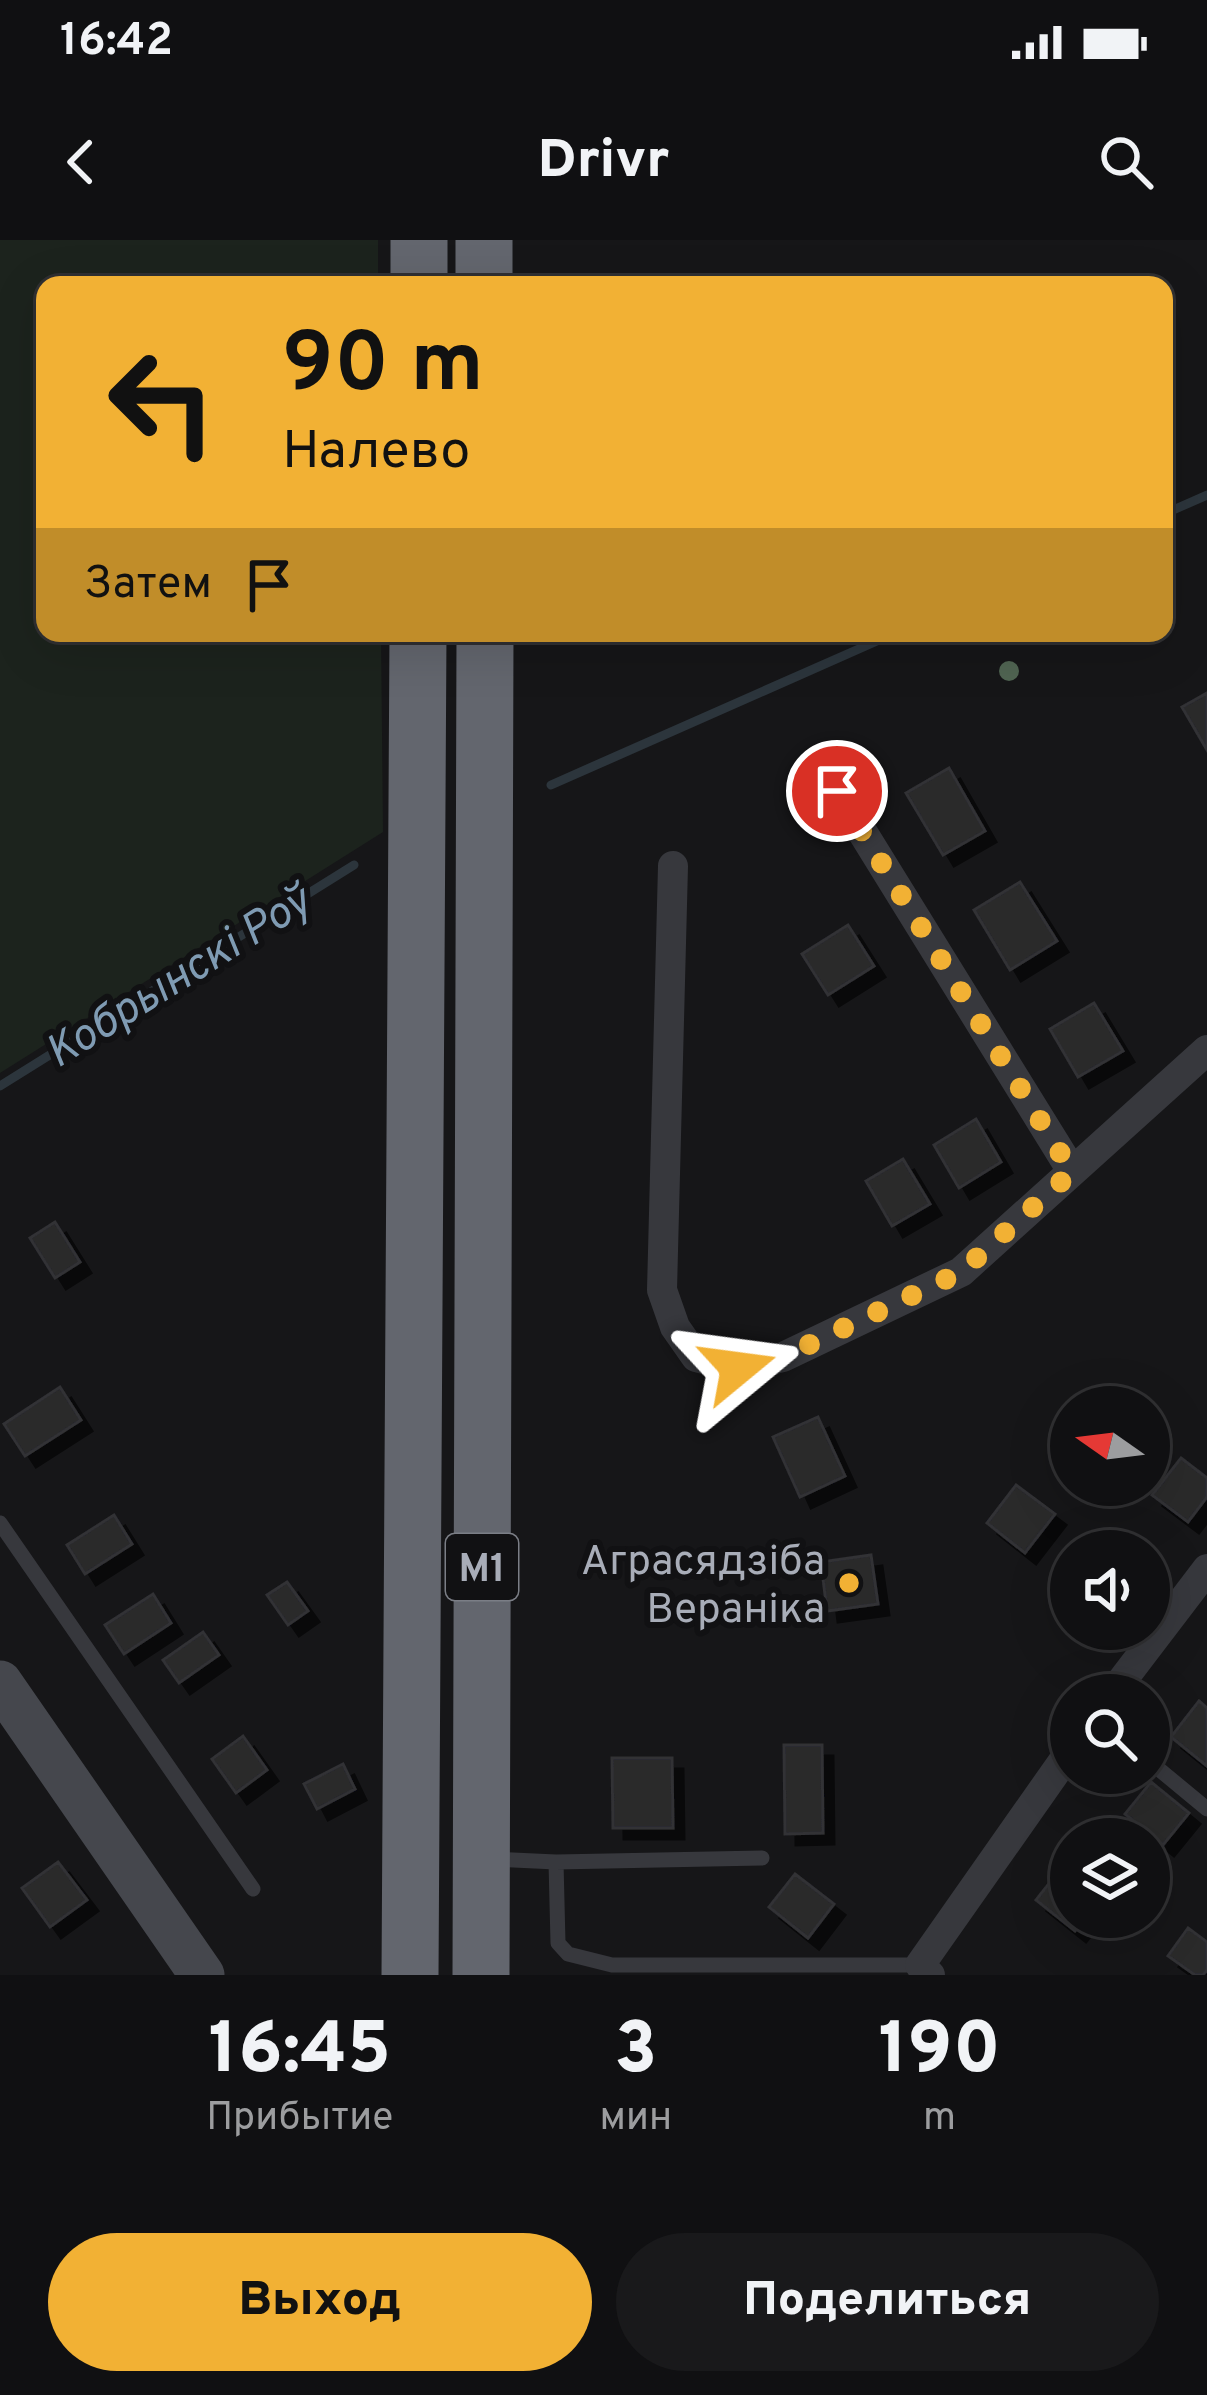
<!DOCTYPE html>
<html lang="ru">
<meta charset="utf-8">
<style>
body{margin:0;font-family:Overpass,sans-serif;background:#19191b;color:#f1f3f6;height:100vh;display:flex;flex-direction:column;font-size:45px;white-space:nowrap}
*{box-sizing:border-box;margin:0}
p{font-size:39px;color:#9c9d9f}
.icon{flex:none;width:66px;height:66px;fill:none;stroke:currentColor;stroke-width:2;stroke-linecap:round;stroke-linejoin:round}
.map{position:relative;height:1735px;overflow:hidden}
.drawer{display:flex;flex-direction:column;background:#101012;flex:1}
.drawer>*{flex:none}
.top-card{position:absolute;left:36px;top:36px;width:1137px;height:366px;border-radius:24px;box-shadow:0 12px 48px #0002,0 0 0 3px #303032;background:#f2b134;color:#111;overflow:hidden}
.needle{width:78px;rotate:284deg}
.buttons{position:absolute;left:1050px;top:1146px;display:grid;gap:24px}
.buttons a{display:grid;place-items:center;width:120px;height:120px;border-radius:50%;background:#101012;box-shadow:0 12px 48px #0002,0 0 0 3px #303032;font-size:60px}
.pin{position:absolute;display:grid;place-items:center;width:102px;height:102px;color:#fff;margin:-51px;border:6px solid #fff;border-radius:50%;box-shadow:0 3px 12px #0007}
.me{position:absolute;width:132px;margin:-66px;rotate:74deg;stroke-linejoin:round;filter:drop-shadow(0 0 9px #0008)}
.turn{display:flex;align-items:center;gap:42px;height:252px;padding:0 48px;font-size:54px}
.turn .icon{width:156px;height:156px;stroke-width:2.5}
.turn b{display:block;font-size:84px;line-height:102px}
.then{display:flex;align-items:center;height:114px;padding:0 48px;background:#0003;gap:24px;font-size:45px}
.eta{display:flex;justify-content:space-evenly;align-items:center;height:204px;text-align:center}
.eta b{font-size:72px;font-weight:800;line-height:84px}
.primary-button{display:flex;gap:24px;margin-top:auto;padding:24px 48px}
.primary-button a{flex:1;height:138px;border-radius:72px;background:#f2b134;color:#111;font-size:48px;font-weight:800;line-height:138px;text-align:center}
.primary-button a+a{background:#19191b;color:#f1f3f6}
.status{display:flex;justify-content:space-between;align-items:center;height:84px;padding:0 60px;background:#101012;direction:ltr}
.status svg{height:33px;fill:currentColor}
header{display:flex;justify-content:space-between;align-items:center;height:156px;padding:0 48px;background:#101012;font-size:54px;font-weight:800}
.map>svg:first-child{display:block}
.green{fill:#1c231d}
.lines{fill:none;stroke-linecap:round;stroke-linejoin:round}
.stream{stroke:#2c353c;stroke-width:9}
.building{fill:#29292c;stroke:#303034;stroke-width:3;filter:url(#shadow)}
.lane{stroke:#37383d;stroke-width:15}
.street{stroke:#37383d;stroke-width:30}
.secondary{stroke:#45474d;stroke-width:45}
.highway{stroke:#63666e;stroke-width:57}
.tree{fill:#506452}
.route{stroke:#f2b134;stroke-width:21;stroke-dasharray:0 37.8}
.poi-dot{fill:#f2b134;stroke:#111113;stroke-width:4.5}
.labels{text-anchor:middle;stroke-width:12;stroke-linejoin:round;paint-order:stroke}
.shield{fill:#111113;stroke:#7b7e86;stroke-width:3}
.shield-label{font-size:39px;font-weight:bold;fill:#a8adb8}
.poi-label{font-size:42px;fill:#a8adb8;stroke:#111113;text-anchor:end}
.water-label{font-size:45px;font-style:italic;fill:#7f9bb3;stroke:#111113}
</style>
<div class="status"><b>16:42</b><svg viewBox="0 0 49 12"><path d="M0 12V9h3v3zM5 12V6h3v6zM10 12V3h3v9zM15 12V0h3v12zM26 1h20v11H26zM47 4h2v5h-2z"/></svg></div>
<header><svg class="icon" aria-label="back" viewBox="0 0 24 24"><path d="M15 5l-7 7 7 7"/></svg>Drivr<svg class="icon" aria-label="search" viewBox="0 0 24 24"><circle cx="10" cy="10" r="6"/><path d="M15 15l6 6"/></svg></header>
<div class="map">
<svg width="1207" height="1735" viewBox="0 0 1207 1735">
<defs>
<filter id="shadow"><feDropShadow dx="11" dy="11" stdDeviation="0" flood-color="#0009"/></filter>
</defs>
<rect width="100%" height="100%" fill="#161618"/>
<path class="green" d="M0 0H378V45H45V393H381L383 592 0 833Z"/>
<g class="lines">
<path class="stream" d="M1164 274 1207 255
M551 545 895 393
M0 846 354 625"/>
</g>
<path class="building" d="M1207 453V510L1182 467Z
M949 528 985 591 943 615 906 553Z
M1020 642 1057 701 1010 730 974 670Z
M848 685 874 726 828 755 802 714Z
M1094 763 1123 811 1078 837 1050 789Z
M976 879 1001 922 959 948 934 905Z
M903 919 930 964 892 986 866 941Z
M55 982 80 1022 55 1038 30 998Z
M60 1147 81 1180 25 1216 4 1184Z
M818 1177 845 1236 800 1257 773 1197Z
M1181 1218 1207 1238V1257L1188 1282 1152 1255Z
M1016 1245 1055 1274 1025 1313 987 1283Z
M114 1275 132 1304 85 1334 67 1305Z
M871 1315 878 1364 827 1371 821 1322Z
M287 1342 308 1371 288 1385 267 1355Z
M153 1354 171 1383 124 1414 105 1385Z
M203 1392 219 1415 179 1443 163 1420Z
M1199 1461 1207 1468V1526L1171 1497Z
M243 1496 267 1530 236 1553 212 1519Z
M784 1505H822L823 1593 785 1594Z
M612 1518H672L673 1588H613Z
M343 1524 355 1549 317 1569 304 1544Z
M1151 1542 1189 1573 1163 1605 1125 1574Z
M58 1622 87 1660 50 1687 22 1648Z
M1062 1627 1071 1634V1677H1086L1075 1691 1036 1660Z
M795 1634 834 1664 808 1698 769 1667Z
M1188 1688 1207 1702V1730L1203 1735H1195L1168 1716Z"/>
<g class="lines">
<path class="lane" d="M0 1283 253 1649
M1149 1521 1207 1569
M762 1618 556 1622 558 1703 568 1714 612 1725H920
M493 1619 556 1622"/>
<path class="street" d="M837 551 1072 931
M673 626 662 1050 675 1087 696 1117 738 1128 783 1117 961 1032 1207 810
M1111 1455 1207 1329
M930 1735 920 1725 1071 1510"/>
<path class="secondary" d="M0 1443 202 1735"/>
<path class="highway" d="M484 0V45
M419 45V0
M410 1735 418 393
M481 1735 485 393"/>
</g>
<circle class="tree" cx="1009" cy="431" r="10"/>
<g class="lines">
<path class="route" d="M738 1128 783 1117 961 1032 1072 932 837 551"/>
</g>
<circle class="poi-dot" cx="849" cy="1343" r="12"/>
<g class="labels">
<rect class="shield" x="446" y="1294" width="72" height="66" rx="9"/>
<g class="shield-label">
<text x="482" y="1341">М1</text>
</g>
<g class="poi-label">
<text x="825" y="1334">Аграсядзіба<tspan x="825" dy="48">Вераніка</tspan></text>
</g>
<g class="water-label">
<text transform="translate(177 735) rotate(-32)" y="16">Кобрынскі Роў</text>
</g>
</g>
</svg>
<div class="buttons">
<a><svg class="needle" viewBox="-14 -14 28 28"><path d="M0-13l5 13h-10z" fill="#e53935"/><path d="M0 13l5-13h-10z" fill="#9c9d9f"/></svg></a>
<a><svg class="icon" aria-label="sound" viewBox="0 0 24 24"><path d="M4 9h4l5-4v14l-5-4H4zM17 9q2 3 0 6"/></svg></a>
<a><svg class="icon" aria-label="search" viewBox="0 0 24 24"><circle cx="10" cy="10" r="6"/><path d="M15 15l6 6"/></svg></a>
<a><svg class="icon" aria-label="layers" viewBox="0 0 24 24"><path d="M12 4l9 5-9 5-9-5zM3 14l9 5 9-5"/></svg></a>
</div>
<div class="pin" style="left:837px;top:551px;background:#d93025"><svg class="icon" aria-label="arrive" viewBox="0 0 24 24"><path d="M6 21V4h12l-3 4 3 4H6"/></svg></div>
<svg class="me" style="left:738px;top:1128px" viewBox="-20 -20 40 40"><path d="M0-17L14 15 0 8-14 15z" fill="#f2b134" stroke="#fff" stroke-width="4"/></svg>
<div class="top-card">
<div class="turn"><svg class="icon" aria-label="left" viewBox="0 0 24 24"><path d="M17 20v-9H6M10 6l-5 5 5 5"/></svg><div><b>90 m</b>Налево</div></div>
<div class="then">Затем<svg class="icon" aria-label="arrive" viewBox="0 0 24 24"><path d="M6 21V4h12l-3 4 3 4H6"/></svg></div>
</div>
</div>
<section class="drawer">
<div class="eta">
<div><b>16:45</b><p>Прибытие</p></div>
<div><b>3</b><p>мин</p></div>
<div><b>190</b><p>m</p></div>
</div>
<div class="primary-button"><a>Выход</a><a>Поделиться</a></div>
</section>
